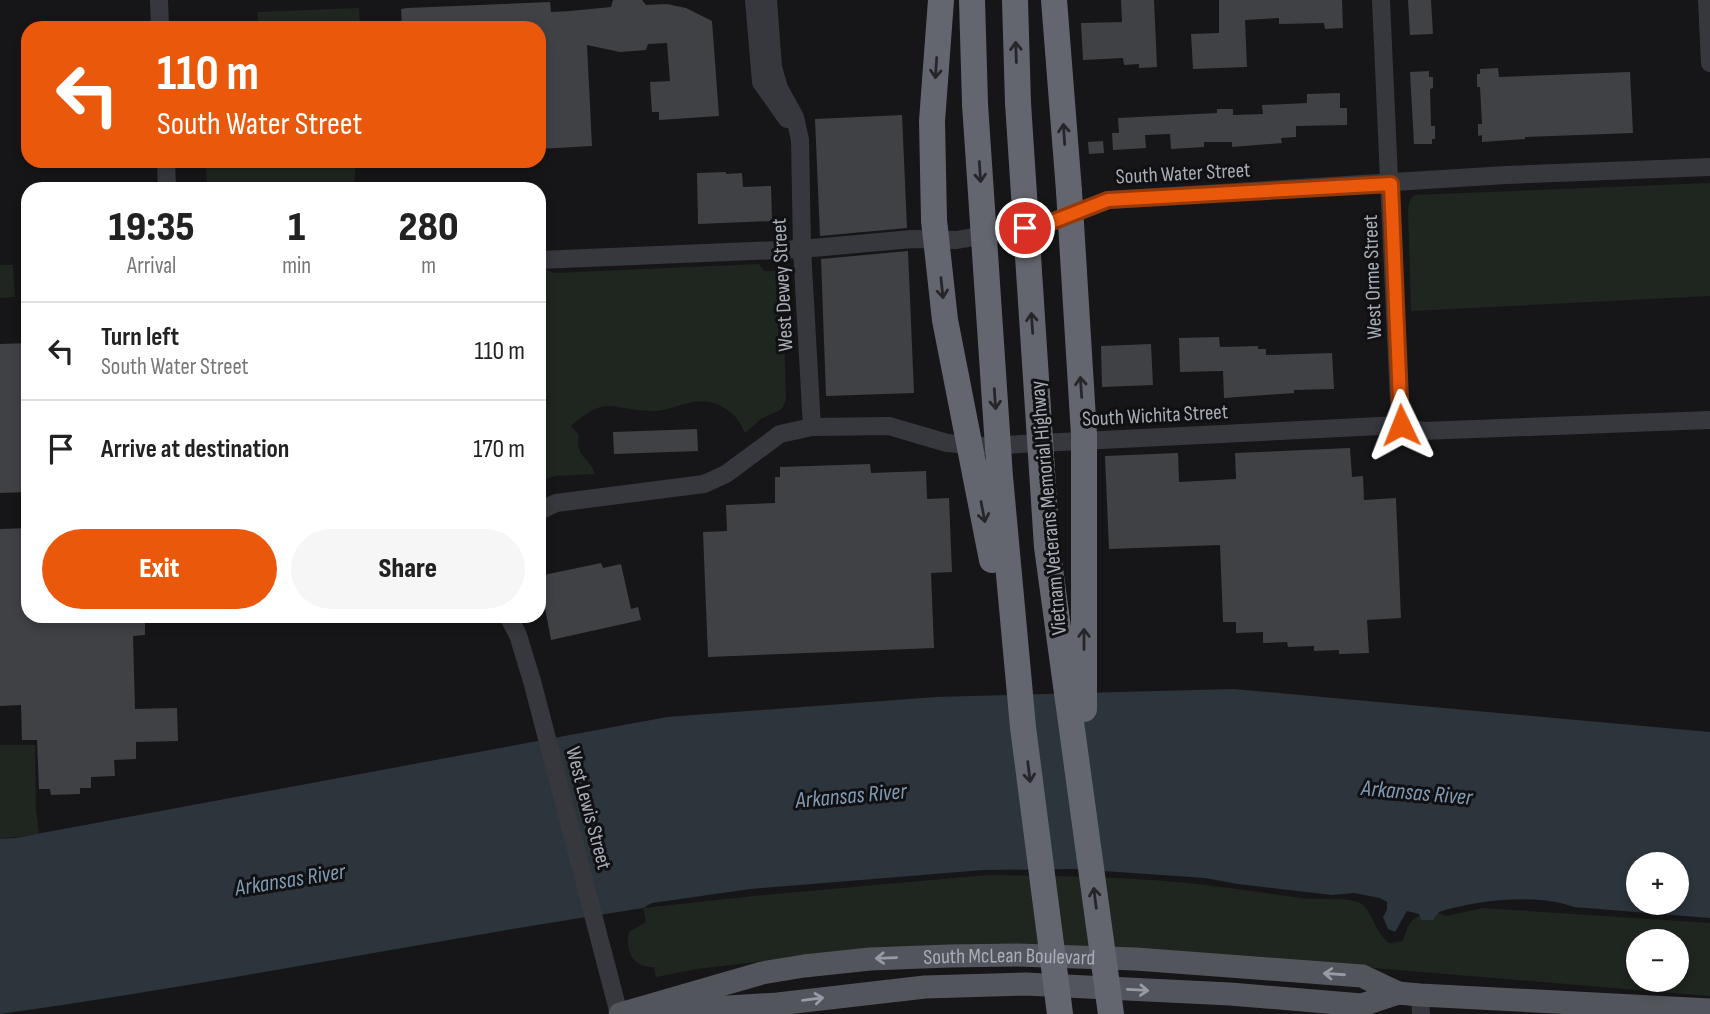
<!DOCTYPE html>
<meta charset="utf-8">
<style>
body{margin:0;font-family:"Sofia Sans Condensed",sans-serif;background:#f6f6f6;color:#222;height:100vh;display:flex;flex-direction:column;font-size:26px;white-space:nowrap}
*{box-sizing:border-box;margin:0}
p{font-size:23px;color:#767676}
.icon{flex:none;width:38px;height:38px;fill:none;stroke:currentColor;stroke-width:2;stroke-linecap:round;stroke-linejoin:round}
.map{position:relative;flex:1;overflow:hidden}
.side{position:absolute;left:21px;top:182px;width:525px;height:441px;display:flex;flex-direction:column;background:#fff;border-radius:21px;box-shadow:0 4px 10px #0003}
.side>*{flex:none}
.guide{position:absolute;left:21px;top:21px;width:525px;height:147px;border-radius:21px;box-shadow:0 4px 10px #0003;background:#ea580c;color:#fff;overflow:hidden}
.controls{position:absolute;left:1626px;top:852px;display:grid;gap:14px}
.controls a{display:grid;place-items:center;width:63px;height:63px;border-radius:50%;background:#fff;box-shadow:0 4px 10px #0003;font-size:35px}
.pin{position:absolute;display:grid;place-items:center;width:60px;height:60px;color:#fff;margin:-30px;border:4px solid #fff;border-radius:50%;box-shadow:0 2px 7px #0007}
.me{position:absolute;width:77px;margin:-38px;rotate:358deg;stroke-linejoin:round;filter:drop-shadow(0 0 5px #0008)}
.turn{display:flex;align-items:center;gap:24px;height:147px;padding:0 21px;font-size:32px}
.turn .icon{width:91px;height:91px;stroke-width:2.5}
.turn b{display:block;font-size:49px;line-height:60px}
.eta{display:flex;justify-content:space-evenly;align-items:center;height:119px;text-align:center}
.eta b{font-size:42px;font-weight:800;line-height:49px}
.primary-button{display:flex;gap:14px;margin-top:auto;padding:14px 21px}
.primary-button a{flex:1;height:80px;border-radius:42px;background:#ea580c;color:#fff;font-size:28px;font-weight:800;line-height:80px;text-align:center}
.primary-button a+a{background:#f6f6f6;color:#222}
ul{padding:0;list-style:none}
li{display:flex;align-items:center;gap:21px;height:98px;padding:0 21px;border-top:2px solid #e0e0e0}
li div{flex:1}
li b{display:block;font-size:26px}
li em{font-style:normal}
.map>svg:first-child{display:block}
.green{fill:#1e261f;fill-rule:evenodd}
.water{fill:#2c353c;fill-rule:evenodd}
.building{fill:#404145}
.lines{fill:none;stroke-linecap:round;stroke-linejoin:round}
.minor{stroke:#37383d;stroke-width:18}
.major{stroke:#53555c;stroke-width:23}
.highway{stroke:#63666e;stroke-width:26}
.highway-bridge{stroke:#63666e;stroke-width:26}
.oneway{stroke:#26262a}
.oneway2{stroke:#979ba6}
.route-casing{stroke:#983908;stroke-width:18}
.route{stroke:#ea580c;stroke-width:12}
.labels{text-anchor:middle;stroke-width:6;stroke-linejoin:round;paint-order:stroke}
.street-label{font-size:21px;fill:#a8adb8;stroke:#111113}
.water-label{font-size:23px;font-style:italic;fill:#7f9bb3;stroke:#111113}
</style>
<div class="map">
<svg width="1710" height="1014" viewBox="0 0 1710 1014">
<rect width="100%" height="100%" fill="#161618"/>
<path class="green" d="M359 8 360 28H258V12Z
M206 161H356L354 184 369 188 370 185 379 186 385 182 388 184C400 183 408 186 420 183V187L438 189H207Z
M1710 183V296L1411 311 1408 208 1410 200 1414 195Z
M759 264 764 271H782L786 400 782 409 761 419 745 433C737 412 716 398 694 402 679 404 666 412 651 411 609 410 608 394 571 426L579 435C575 459 590 457 595 474L556 476 539 481V268L555 273Z
M0 265H13L15 297 0 298Z
M0 745H35L36 809 39 834 0 839Z
M987 875C1036 876 1086 876 1136 879 1191 882 1246 890 1300 898 1317 900 1344 897 1358 902 1372 907 1374 932 1389 943L1403 941C1408 925 1410 916 1429 913 1437 912 1439 912 1446 916L1483 908 1710 923V996L1291 961 797 957 697 969 656 977 654 967C632 967 625 951 629 932L646 922 643 908 765 895ZM1638 942H1676V980H1638Z"/>
<path class="water" d="M1233 689 1710 732V918L1574 907C1537 893 1476 900 1439 912L1433 920H1421L1419 914 1407 911 1395 932 1388 929 1383 917 1387 910V902L1380 898 1354 893 1332 895 1238 884 1205 878 1074 869 983 870 910 876 750 889 652 903 643 908C428 941 215 984 0 1014V839L15 838 667 717 936 697ZM1638 864H1676V903H1638Z"/>
<path class="building" d="M613 0H642L646 5 667 4 686 8 712 21 719 116 659 120V112H652L650 82 670 81 667 43 648 44 646 50 620 52 587 45 592 146 539 149V28H402L401 9 407 8 550 2 551 12 570 11 611 7Z
M1121 0H1154L1157 67 1139 68V64L1124 65 1123 58 1083 60 1081 23 1122 22Z
M1219 0H1342L1343 28 1325 29 1324 23 1279 24V18L1245 20 1247 67 1193 69 1191 34 1219 33Z
M1408 0H1431L1433 34 1410 35Z
M1498 68 1499 77 1630 72 1633 133 1525 137V139L1482 142V135L1478 136V124H1482L1480 87H1477V74H1480V69Z
M1429 71V77H1433V88L1430 89 1431 126H1435V139H1432V144H1414L1410 72Z
M1340 93V108H1347V125L1296 126V137L1281 138 1282 143 1232 147V142H1204V147L1171 149 1170 134 1145 135 1146 148 1113 150 1112 133H1119L1118 118 1217 113V109H1233V115L1263 114 1262 105 1307 103V94Z
M902 115 907 228 820 236 815 119Z
M1103 141 1104 153 1089 154 1088 142Z
M726 172V174L742 173 743 187 771 186 772 221 698 224 697 173Z
M908 251 914 393 826 396 821 259Z
M1219 337 1220 347 1258 346V349H1266V355L1332 353 1334 389 1294 390V393L1224 398 1223 371 1180 372 1179 338Z
M28 343V492L0 493V344Z
M1151 344 1153 385 1102 387 1101 346Z
M697 429 698 451 614 454 613 432Z
M1350 448 1352 477 1363 476 1364 500 1396 498 1401 618 1367 620 1369 653 1339 654V650L1314 651V646L1288 647 1287 642 1263 643V632L1236 633V622H1223L1220 545 1109 549 1105 456 1178 453 1179 482 1236 479 1235 453Z
M870 464 871 473 926 471 927 499 949 498 952 572 931 573 934 648 708 657 703 532 727 531 726 505 775 503V477H780V467Z
M28 528V616H145V635L133 636 135 709 177 708 178 741 136 742V759L114 760 115 776 91 777V788H80V794L51 795 50 789H39L37 740H22L21 705 0 706V529Z
M601 563 603 568 621 564 631 609 638 607 641 620 551 640 539 576Z"/>
<g class="lines">
<path class="minor" d="M159 0 160 28
M754 0 761 82 787 119
M768 0 773 67 779 88 795 117 800 140 802 249 812 427
M1381 0 1400 425
M1707 0 1710 63
M166 161 167 189
M539 260 802 249 912 239 957 240 1049 223 1108 200 1506 175 1710 167
M539 511 556 503 704 484 726 474 780 434 812 427 889 426 947 443 983 446 1400 425 1423 431 1710 420
M508 616 518 635 532 681 619 1014
M1420 995 1421 1014"/>
<g class="major">
<path d="M663 1011 778 1004 925 987 1025 984 1230 994 1362 1005 1398 993"/>
<path id="s1" d="M620 1014 762 973 804 966 870 959 949 956 1017 955 1136 959 1362 976 1398 993 1420 995 1710 1010"/>
</g>
<path class="highway" d="M972 0 975 104
M1015 0 1018 103
M1054 0 1069 191
M934 220 932 121 941 0"/>
<path class="highway-bridge" d="M1018 103 1047 547 1111 1014
M975 104 1000 477 1023 727 1060 1014
M1069 191 1084 435V709
M934 220 945 320 992 560"/>
</g>
<defs><path id="oneway-shaft" d="M-6 0H5M1.5-3L5.5 0L1.5 3" fill="none" stroke-width="1.6" stroke-linecap="round" stroke-linejoin="round" transform="scale(1.75)"/></defs>
<g class="oneway">
<use href="#oneway-shaft" transform="translate(1016 52) rotate(-92)"/>
<use href="#oneway-shaft" transform="translate(936 68) rotate(94)"/>
<use href="#oneway-shaft" transform="translate(1064 134) rotate(-94)"/>
<use href="#oneway-shaft" transform="translate(980 172) rotate(86)"/>
<use href="#oneway-shaft" transform="translate(942 288) rotate(84)"/>
<use href="#oneway-shaft" transform="translate(1032 323) rotate(-94)"/>
<use href="#oneway-shaft" transform="translate(1081 387) rotate(-94)"/>
<use href="#oneway-shaft" transform="translate(995 399) rotate(86)"/>
<use href="#oneway-shaft" transform="translate(983 512) rotate(79)"/>
<use href="#oneway-shaft" transform="translate(1084 639) rotate(-90)"/>
<use href="#oneway-shaft" transform="translate(1029 772) rotate(83)"/>
<use href="#oneway-shaft" transform="translate(1095 898) rotate(-97)"/>
</g>
<g class="oneway2">
<use href="#oneway-shaft" transform="translate(886 958) rotate(178)"/>
<use href="#oneway-shaft" transform="translate(1334 974) rotate(-176)"/>
<use href="#oneway-shaft" transform="translate(1138 990) rotate(3)"/>
<use href="#oneway-shaft" transform="translate(813 999) rotate(-7)"/>
</g>
<g class="lines">
<g class="route-casing">
<path id="route" d="M1025 228 1049 223 1108 200 1391 184 1401 425"/>
</g>
<use href="#route" class="route"/>
</g>
<g class="labels">
<g class="street-label">
<text transform="translate(1183 173) rotate(-3)" y="7">South Water Street</text>
<text transform="translate(1372 277) rotate(-92)" y="7">West Orme Street</text>
<text transform="translate(782 285) rotate(-93)" y="7">West Dewey Street</text>
<text transform="translate(1155 415) rotate(-3)" y="7">South Wichita Street</text>
<text transform="translate(1048 508) rotate(-95)" y="7">Vietnam Veterans Memorial Highway</text>
<text transform="translate(589 808) rotate(75)" y="7">West Lewis Street</text>
<text dy="7" stroke="none"><textPath href="#s1" startOffset="396">South McLean Boulevard</textPath></text>
</g>
<g class="water-label">
<text transform="translate(1417 792) rotate(5)" y="8">Arkansas River</text>
<text transform="translate(851 795) rotate(-5)" y="8">Arkansas River</text>
<text transform="translate(290 879) rotate(-9)" y="8">Arkansas River</text>
</g>
</g>
</svg>
<div class="controls">
<a>+</a>
<a>−</a>
</div>
<div class="pin" style="left:1025px;top:228px;background:#d93025"><svg class="icon" aria-label="arrive" viewBox="0 0 24 24"><path d="M6 21V4h12l-3 4 3 4H6"/></svg></div>
<svg class="me" style="left:1401px;top:425px" viewBox="-20 -20 40 40"><path d="M0-17L14 15 0 8-14 15z" fill="#ea580c" stroke="#fff" stroke-width="4"/></svg>
<div class="guide">
<div class="turn"><svg class="icon" aria-label="left" viewBox="0 0 24 24"><path d="M17 20v-9H6M10 6l-5 5 5 5"/></svg><div><b>110 m</b>South Water Street</div></div>
</div>
<section class="side">
<div class="eta">
<div><b>19:35</b><p>Arrival</p></div>
<div><b>1</b><p>min</p></div>
<div><b>280</b><p>m</p></div>
</div>
<ul>
<li><svg class="icon" aria-label="left" viewBox="0 0 24 24"><path d="M17 20v-9H6M10 6l-5 5 5 5"/></svg><div><b>Turn left</b><p>South Water Street</p></div><em>110 m</em></li>
<li><svg class="icon" aria-label="arrive" viewBox="0 0 24 24"><path d="M6 21V4h12l-3 4 3 4H6"/></svg><div><b>Arrive at destination</b></div><em>170 m</em></li>
</ul>
<div class="primary-button"><a>Exit</a><a>Share</a></div>
</section>
</div>
